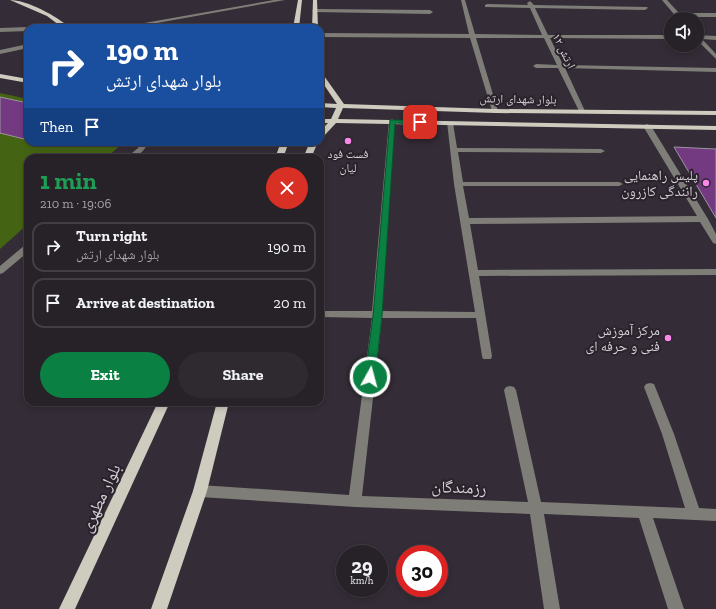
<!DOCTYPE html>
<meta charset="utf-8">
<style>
body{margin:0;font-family:"Zilla Slab","Noto Naskh Arabic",serif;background:#2f2930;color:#f1f3f6;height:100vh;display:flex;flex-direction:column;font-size:15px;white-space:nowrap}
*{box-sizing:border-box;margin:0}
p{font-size:13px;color:#a4a3a8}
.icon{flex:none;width:22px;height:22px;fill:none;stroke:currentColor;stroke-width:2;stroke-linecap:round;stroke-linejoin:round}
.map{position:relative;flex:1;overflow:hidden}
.details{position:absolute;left:24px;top:154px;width:300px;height:252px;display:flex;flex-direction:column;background:#272128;border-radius:12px;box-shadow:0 2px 6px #0003,0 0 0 1px #433e45}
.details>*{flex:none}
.banner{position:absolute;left:24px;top:24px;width:300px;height:122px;border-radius:12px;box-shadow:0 2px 6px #0003,0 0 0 1px #433e45;background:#1a4fa0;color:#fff;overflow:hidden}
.controls{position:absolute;left:664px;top:12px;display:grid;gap:8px}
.controls a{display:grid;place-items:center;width:40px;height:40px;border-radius:50%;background:#272128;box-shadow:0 2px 6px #0003,0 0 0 1px #433e45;font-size:20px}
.speed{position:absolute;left:336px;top:545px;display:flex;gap:8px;font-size:20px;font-weight:700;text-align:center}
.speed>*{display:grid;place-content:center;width:52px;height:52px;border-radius:50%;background:#272128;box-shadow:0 2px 6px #0003,0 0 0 1px #433e45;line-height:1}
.speed small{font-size:10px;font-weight:400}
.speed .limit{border:6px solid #d22;background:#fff;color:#111}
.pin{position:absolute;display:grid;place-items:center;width:34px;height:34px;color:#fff;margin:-17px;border-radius:8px;box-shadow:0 2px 6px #0006}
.me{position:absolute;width:44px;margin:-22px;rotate:7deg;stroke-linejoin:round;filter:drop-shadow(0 0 3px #0008)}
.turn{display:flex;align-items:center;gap:14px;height:84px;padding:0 16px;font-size:18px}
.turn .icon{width:52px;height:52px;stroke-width:2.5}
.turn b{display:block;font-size:28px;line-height:34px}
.then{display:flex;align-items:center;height:38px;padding:0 16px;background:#0003;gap:8px;font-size:15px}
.round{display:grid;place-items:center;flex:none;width:42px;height:42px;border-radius:21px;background:#2f2930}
.summary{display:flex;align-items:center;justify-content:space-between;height:68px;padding:0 16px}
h1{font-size:24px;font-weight:700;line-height:30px;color:#1e9e55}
.button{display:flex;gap:8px;margin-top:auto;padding:8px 16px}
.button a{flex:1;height:46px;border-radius:24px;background:#0b8043;color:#fff;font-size:16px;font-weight:700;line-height:46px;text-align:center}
.button a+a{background:#2f2930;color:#f1f3f6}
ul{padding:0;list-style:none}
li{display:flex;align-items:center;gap:12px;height:50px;margin:0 8px 6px;padding:0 8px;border:2px solid #433e45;border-radius:12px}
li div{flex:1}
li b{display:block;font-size:15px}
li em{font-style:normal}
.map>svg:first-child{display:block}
.green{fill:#456413}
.building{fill:#733a82;stroke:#9e94a0}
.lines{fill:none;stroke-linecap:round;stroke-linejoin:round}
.minor{fill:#7f7d77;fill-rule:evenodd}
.major{fill:#cecbbf;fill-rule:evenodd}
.route{fill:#0b8043;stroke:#07532c}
.poi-dot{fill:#f988e9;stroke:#2a232c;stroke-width:1.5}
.labels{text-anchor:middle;stroke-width:4;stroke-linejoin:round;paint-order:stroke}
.far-street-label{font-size:12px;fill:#d6d1d7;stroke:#2a232c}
.far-poi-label{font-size:12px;fill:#d6d1d7;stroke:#2a232c}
.poi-label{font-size:14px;fill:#d6d1d7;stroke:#2a232c;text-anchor:end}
.near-street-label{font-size:17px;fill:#d6d1d7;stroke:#2a232c}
</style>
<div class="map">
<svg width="716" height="609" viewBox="0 0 716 609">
<rect width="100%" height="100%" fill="#342c36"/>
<path class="green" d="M0 93 28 99V142H124L106 158H28V224L0 249Z"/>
<path class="building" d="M0 97 28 103V140L0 133Z
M674 147 716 149V218Z"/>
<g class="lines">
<path class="minor" d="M274 0H285L129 28H116Z
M461 0H465L475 34 542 35 530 8 485 7V5L487 4 528 5 527 3 530 1 534 5 647 7 648 8 645 10 535 8 548 35H671V39L550 38 563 65 716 68V72L565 68 585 111 582 113 579 111 558 68H536L533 66 536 64 557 65 544 38H476L498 111 495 113 492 111 470 38 320 37V33L469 34Z
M662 0H667L679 13H716V17H682L684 19H678Z
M315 9 430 10 433 12 430 14 313 12 312 11Z
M0 28 28 27 30 28H28V31L0 32Z
M697 35 716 36V40L702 39 716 54V59L697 40Z
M28 44V48L0 54V50Z
M392 119 395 121 382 311 475 312 454 184 447 122 453 123 457 148 601 149 605 151 601 153 458 152 463 182H619L623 184 619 186H463L469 218 697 216 643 126 647 124 651 126 708 219 716 234V244L713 243 700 222 470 224 478 270 716 269V275L479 276 492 356 491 359H483L482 356 476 318H382L362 496 528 502 504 390 506 387 510 386 514 387 516 390 541 502 685 508 662 434 644 387 646 384 650 383 654 384 674 434 699 508 716 509V521L653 518 684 609H668L639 518 544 514 560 609H544L530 514 355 507 200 497 195 495 193 491 195 487 200 485 349 495 372 318 320 317V311H372L389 121Z
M141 142H149C143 152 138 158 126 158L138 148Z
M28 244V252L3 273 0 274V266L25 245Z"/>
<path class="major" d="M10 0C27 0 57 16 70 28H63L47 16Z
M298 0H302L299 28H293Z
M313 0H317L318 28H312Z
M320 72 322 73 344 104 495 109 716 111V115L495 113 343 108 338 119 716 126V130L336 123 323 137H320V131L328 123H320V119H331L336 108 320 107V103L337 104 320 79Z
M0 74 28 79V83L0 78Z
M281 142H289L283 158H275Z
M310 142H318L311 158H303Z
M158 402H170L75 609H59Z
M217 402H229L207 491 167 609H151L193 491Z"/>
</g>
<path class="route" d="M390 120H420L423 122 420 124 395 123 382 316 375 377 373 380H366L365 377 373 316Z"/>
<g class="poi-dot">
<circle cx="348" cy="141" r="4"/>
<circle cx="706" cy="183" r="4"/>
<circle cx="668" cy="338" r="4"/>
</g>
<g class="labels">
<g class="far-street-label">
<text transform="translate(564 51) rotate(64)" y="4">ارتش ۱۲</text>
<text transform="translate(518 99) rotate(1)" y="4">بلوار شهدای ارتش</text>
</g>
<g class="far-poi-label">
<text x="348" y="158">فست فود<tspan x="348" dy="14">لیان</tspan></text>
</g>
<g class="poi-label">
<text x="698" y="180">پلیس راهنمایی<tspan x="698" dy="16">رانندگی کازرون</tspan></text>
<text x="660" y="335">مرکز آموزش<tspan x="660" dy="16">فنی و حرفه ای</tspan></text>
</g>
<g class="near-street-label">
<text transform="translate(459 487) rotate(2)" y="6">رزمندگان</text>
<text transform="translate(100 498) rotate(-65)" y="6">بلوار مطهری</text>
</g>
</g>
</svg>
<div class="controls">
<a><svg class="icon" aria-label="sound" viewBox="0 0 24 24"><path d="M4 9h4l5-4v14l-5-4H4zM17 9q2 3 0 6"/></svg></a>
</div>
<div class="speed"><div>29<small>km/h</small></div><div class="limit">30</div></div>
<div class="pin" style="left:420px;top:122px;background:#d93025"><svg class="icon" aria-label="arrive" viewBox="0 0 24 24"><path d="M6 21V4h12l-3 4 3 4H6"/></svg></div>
<svg class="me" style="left:370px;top:377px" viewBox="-20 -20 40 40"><circle r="17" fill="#0b8043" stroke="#fff" stroke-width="3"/><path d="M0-11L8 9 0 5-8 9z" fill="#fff"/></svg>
<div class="banner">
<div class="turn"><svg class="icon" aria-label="right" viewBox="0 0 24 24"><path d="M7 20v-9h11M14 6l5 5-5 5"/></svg><div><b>190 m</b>بلوار شهدای ارتش</div></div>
<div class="then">Then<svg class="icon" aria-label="arrive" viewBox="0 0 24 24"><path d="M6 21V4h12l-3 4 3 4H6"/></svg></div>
</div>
<section class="details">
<div class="summary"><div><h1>1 min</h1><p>210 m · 19:06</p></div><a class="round" style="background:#d93025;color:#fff"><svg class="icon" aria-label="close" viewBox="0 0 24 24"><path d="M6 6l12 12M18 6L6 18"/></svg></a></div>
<ul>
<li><svg class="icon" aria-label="right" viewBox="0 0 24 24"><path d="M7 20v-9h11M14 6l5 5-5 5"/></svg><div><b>Turn right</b><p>بلوار شهدای ارتش</p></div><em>190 m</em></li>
<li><svg class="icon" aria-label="arrive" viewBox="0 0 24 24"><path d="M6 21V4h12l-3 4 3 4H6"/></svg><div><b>Arrive at destination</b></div><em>20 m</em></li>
</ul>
<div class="button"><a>Exit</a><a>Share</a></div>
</section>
</div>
